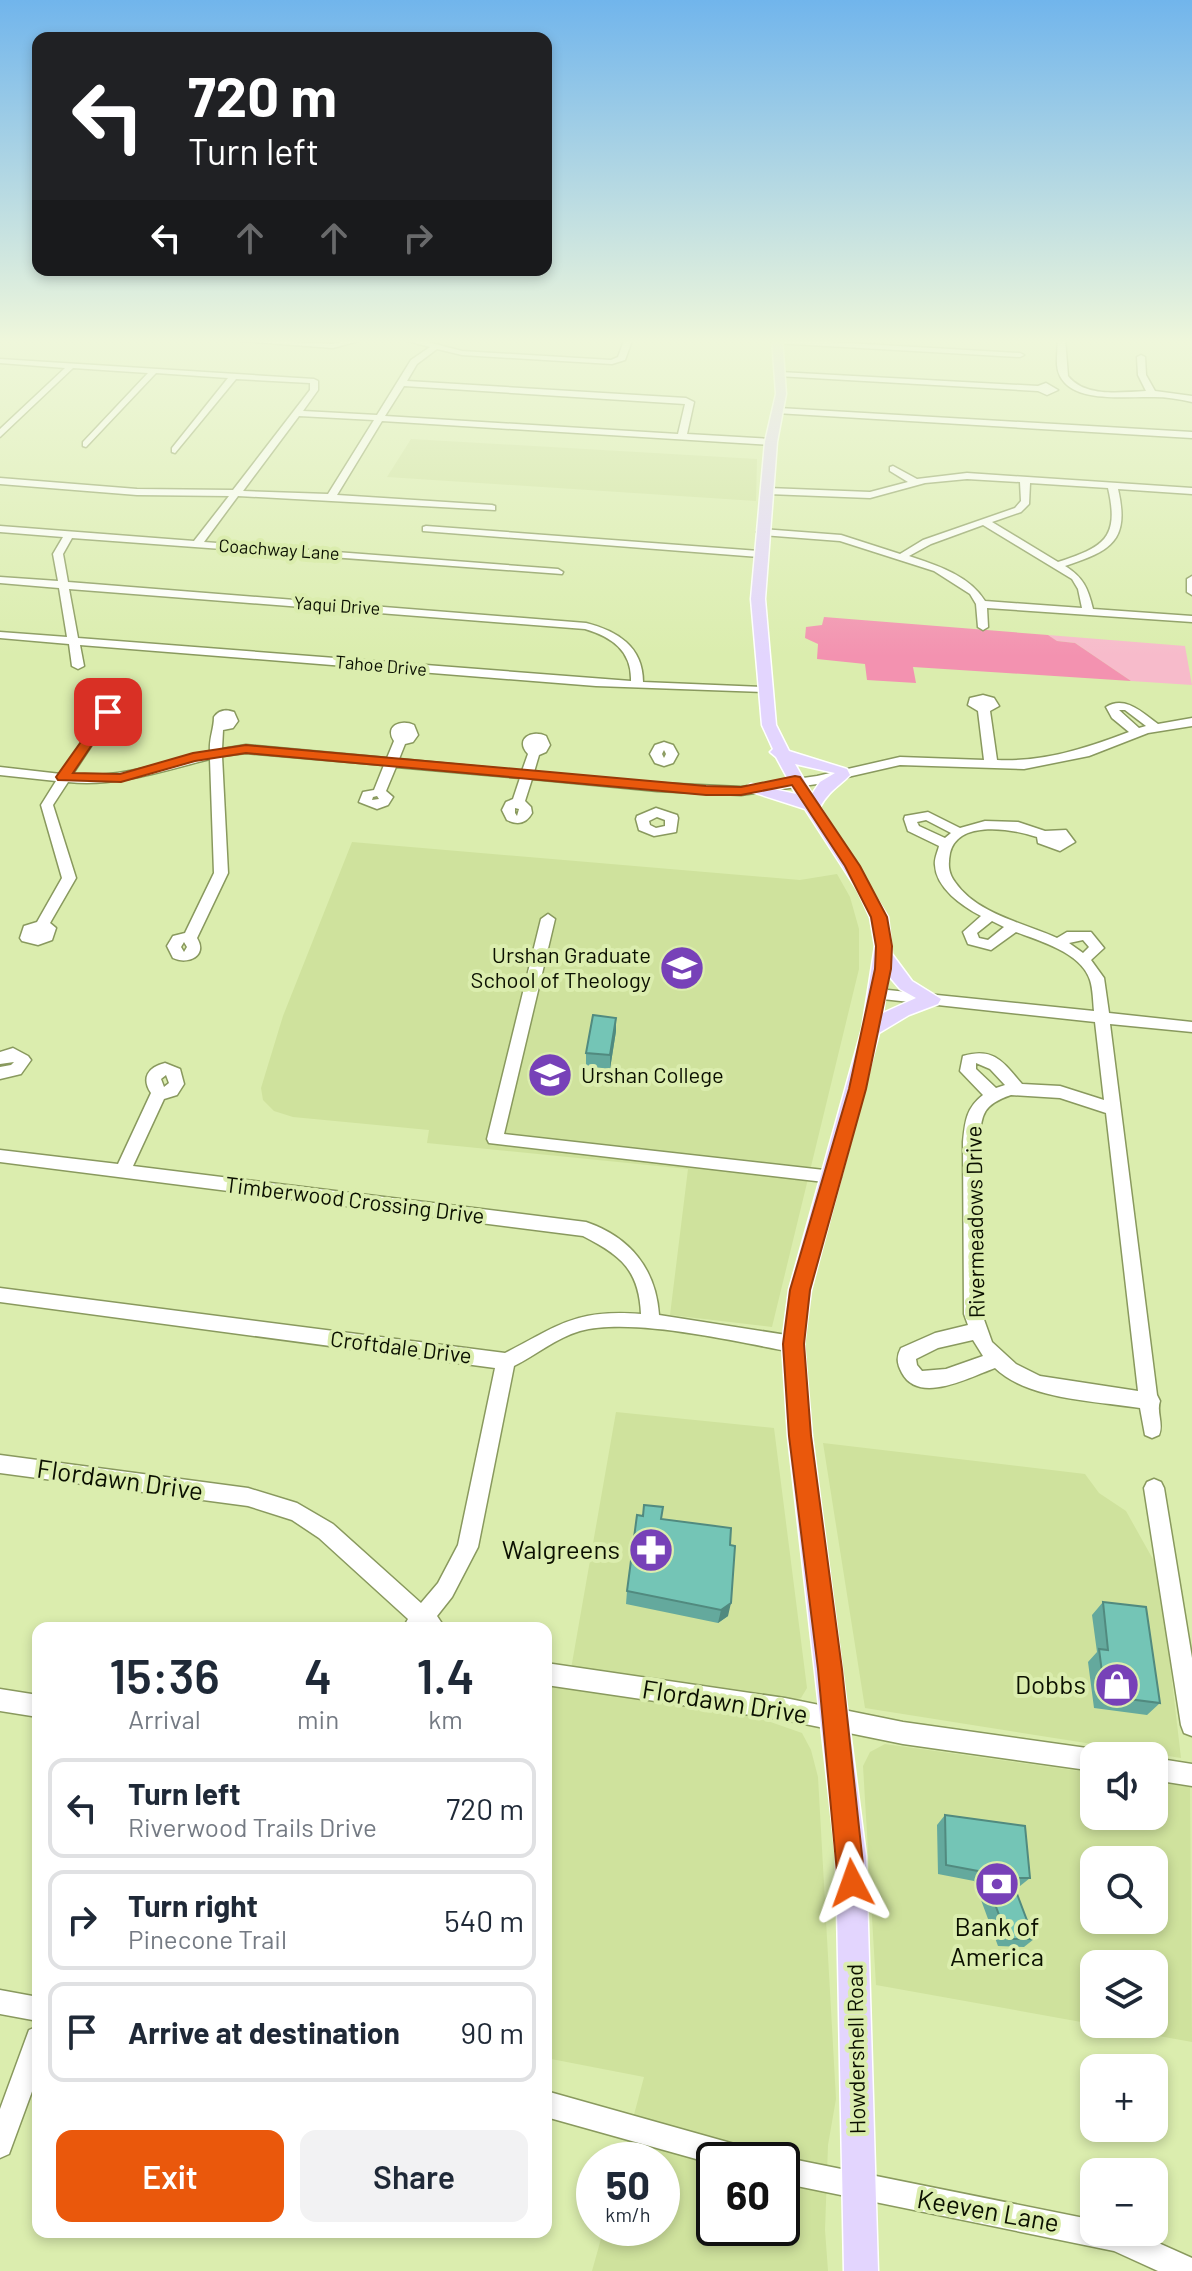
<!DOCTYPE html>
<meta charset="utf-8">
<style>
body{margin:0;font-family:Barlow,sans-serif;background:#f2f2f3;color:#1f2937;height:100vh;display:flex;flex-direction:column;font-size:30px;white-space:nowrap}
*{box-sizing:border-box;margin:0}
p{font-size:26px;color:#747a83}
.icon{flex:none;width:44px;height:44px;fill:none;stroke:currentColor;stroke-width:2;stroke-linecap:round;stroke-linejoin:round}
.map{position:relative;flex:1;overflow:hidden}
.side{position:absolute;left:32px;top:1622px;width:520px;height:616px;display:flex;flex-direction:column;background:#fff;border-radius:16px;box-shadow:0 4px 12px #0003}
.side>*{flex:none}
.top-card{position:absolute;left:32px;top:32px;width:520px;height:244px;border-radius:16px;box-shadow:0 4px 12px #0003;background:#202124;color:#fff;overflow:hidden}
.buttons{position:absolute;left:1080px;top:1742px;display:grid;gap:16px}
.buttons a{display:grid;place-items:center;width:88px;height:88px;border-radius:16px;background:#fff;box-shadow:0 4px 12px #0003;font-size:40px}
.speed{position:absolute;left:576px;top:2142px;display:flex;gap:16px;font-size:40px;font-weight:700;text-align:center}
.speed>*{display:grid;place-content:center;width:104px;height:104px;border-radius:50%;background:#fff;box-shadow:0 4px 12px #0003;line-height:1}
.speed small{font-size:20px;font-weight:400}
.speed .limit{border:4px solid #111;border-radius:12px;background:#fff;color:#111}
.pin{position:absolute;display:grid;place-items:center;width:68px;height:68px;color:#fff;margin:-34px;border-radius:16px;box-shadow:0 4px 12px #0006}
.me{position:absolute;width:88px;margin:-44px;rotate:356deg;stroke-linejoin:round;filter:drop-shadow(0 0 6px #0008)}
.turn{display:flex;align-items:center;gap:28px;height:168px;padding:0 24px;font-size:36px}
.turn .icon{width:104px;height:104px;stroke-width:2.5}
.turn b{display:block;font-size:56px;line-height:68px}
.lanes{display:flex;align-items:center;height:76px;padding:0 24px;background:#0003;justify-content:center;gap:40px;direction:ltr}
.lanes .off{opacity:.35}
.eta{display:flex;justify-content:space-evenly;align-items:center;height:136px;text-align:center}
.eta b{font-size:48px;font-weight:600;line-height:56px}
.action{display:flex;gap:16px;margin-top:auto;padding:16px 24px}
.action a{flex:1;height:92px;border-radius:16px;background:#ea580c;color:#fff;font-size:32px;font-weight:600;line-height:92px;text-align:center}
.action a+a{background:#f2f2f3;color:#1f2937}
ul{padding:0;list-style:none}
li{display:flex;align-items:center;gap:24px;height:100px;margin:0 16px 12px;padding:0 8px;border:4px solid #e0e1e3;border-radius:16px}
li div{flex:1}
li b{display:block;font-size:30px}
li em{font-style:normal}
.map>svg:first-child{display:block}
.built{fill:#cfe29d;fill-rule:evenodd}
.green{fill:#f7bbcb}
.forest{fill:#f392b0}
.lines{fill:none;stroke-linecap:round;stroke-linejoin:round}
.minor-casing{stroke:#89995e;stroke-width:3}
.major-casing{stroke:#fff;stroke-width:3}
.minor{fill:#fff;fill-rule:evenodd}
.major{fill:#e3d5fe;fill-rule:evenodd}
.wall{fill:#64a99d}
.shaded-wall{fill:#518a7f}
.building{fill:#74c5b6;stroke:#518a7f;stroke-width:2}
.route{fill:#ea580c;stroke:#983908;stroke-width:2}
.labels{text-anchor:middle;stroke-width:8;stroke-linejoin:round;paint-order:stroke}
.far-street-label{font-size:18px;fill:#0b1000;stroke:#dbedae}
.poi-label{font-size:22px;fill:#0b1000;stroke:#dbedae;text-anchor:end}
.street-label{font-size:22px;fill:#0b1000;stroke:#dbedae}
.near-street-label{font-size:26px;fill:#0b1000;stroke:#dbedae}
.near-poi-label{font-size:26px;fill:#0b1000;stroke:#dbedae;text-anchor:end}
</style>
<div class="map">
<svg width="1192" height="2271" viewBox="0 0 1192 2271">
<rect width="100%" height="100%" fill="#dbedae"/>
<path class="built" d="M411 439 757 459 756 501 387 477Z
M352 842 800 880 837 874 850 897 859 929V969L772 1327 670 1315 688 1169 427 1143 429 1130 293 1117 274 1111 263 1100 261 1088 283 1016Z
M616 1412 774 1428 807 1688 801 1698 792 1701 571 1669Z
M823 1443 1085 1474 1099 1493 1126 1511 1159 1570 1181 1758 865 1708Z
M546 1683 745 1713 802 1733 811 1750 818 1777 836 2099 828 2145 825 2230 828 2271H592L604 2228H662V2160H622L644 2077 546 2058ZM714 2160H782V2228H714Z
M885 1744 1094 1773V1816H1154V1782L1190 1787 1192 2042 876 1985 863 1766 870 1752ZM1094 1860H1154V1920H1094ZM1094 1964H1154V2024H1094Z"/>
<path class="green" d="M1048 635 1185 646 1192 685 1131 681 1075 643 1057 641Z"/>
<path class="forest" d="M824 617 1048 635 1057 641 1075 643 1131 681 913 667 916 683 867 680 865 664 817 659 818 644 805 638 806 627 822 625Z"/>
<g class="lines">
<g class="minor-casing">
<path id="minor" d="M203 338 333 344 354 338H369L333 348Z
M397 338H412L462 351 611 360 618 357 625 338H633L625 360 612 364 462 355 437 349 417 364 407 381 686 398 694 402 687 434 771 439 775 442 771 445 382 421 337 495 492 505 495 506V510L238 496 204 542 558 569 563 572 562 574 72 538 63 554 68 582 586 623C617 631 643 646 643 682L763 687 769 690 767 692 596 686 80 645 84 666 78 669 72 666 69 644 0 638V632L67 637 59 588 0 583V577L58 581 53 554 63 537 0 532V526L194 541 229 496 137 495 0 484V478L137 489 233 490 310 390V383L236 379 175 453 172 452V448L228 378 156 373 86 447 83 446V442L148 373 73 368 0 437V429L65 368 0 363V359L314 379 318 381V390L303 411 377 415 411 360 430 347ZM404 386 685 404 678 434 385 416ZM299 416 374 420 328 494 243 491ZM69 589 585 629C612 637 632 651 631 681L78 638Z
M1057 338H1065L1068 376C1085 398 1122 392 1146 391L1138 375 1137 357 1141 355 1145 357 1146 375 1155 391 1192 396V402C1179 399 1167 397 1154 397 1128 396 1074 404 1060 376 1054 365 1059 350 1057 338Z
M778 339 1020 353 1024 355 1020 357 775 343Z
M780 372 1038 386 1046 383 1058 390 1047 395 1038 391 777 376Z
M779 408 1192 432V438L776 413 775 411Z
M893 466 917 479 967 473 1192 488V494L1118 489C1130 541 1111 551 1065 566 1083 577 1088 588 1093 609L1192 616V622L987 608 988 627 983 630 978 627 976 604 970 594 934 571 840 541 762 535 757 532 762 529 841 535 900 554 923 540 1015 508 1021 501 1020 482 967 479 925 483 870 498 768 494 763 491 768 488 870 492 908 482 890 471V467ZM1030 483 1108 488C1120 539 1103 547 1058 562L992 522 1021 512 1029 504ZM983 525 1072 579 1078 589 1082 608 985 601C969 575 936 565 909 556L931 544Z
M426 526 759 551 764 554 759 557 423 531V527Z
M1192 576V595L1187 592V579Z
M983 695 994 698 999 706 990 711 997 760C1043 762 1085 749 1129 732L1112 718 1106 707C1125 695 1143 713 1158 724L1192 718V726L1148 733 1089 756 1024 769 900 765 817 784 741 795 657 791 532 779 525 801 531 807 532 813C526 824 517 825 507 820L502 810 506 802 513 799 520 778 396 767 386 791 393 797 388 805 377 809 359 802 363 792 374 790 384 765 246 753 222 756 228 873 197 938C208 956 188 965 173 958L167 946 173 936 185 933 214 873 210 759C162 771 118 787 68 782L53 805 76 878 50 923 56 928 52 940 38 945 22 941 20 938 24 926 37 922 62 878 41 805 56 781 0 775V767L61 774 95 722V719L85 717 81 711 92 703 111 704 115 710 107 717V722L72 775C121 778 163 763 210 751 209 738 214 729 214 717 219 710 226 709 234 712L238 721 233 728 223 730 222 749 246 745 387 758 394 741C384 726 401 719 414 725L418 735 413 742 405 744 399 759 522 771 528 754C514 739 532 729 546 736L550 745 546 752 539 755 534 772 657 783 741 787 817 776 900 757 984 760 978 711 968 705 970 698ZM1119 710H1125L1146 726 1139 728ZM377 796 379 799 372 800 373 797ZM515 808 519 809 517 816 515 813ZM184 942 187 947 184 952 181 947Z
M664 742 673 745 678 754 673 763 664 766 655 763 650 754 655 745ZM664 750 666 754 664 758 662 754Z
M656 808 677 815 678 818 676 832 654 836 639 830 636 819 637 816ZM657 817 665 820V826L656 828 650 825 649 821Z
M928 812 960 828 985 821 1018 822 1045 831 1066 830 1075 842 1060 851 1038 843 1037 837C1013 829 958 819 950 853 948 864 948 873 955 882 977 914 1024 923 1057 938L1067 932H1091L1104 948 1091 960 1104 978 1109 1013 1192 1022V1032L1110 1024 1157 1395 1160 1401C1156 1412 1164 1424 1159 1435L1152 1438 1145 1435 1140 1408C1096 1401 1028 1400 995 1368 970 1377 919 1405 902 1373 897 1364 896 1357 901 1348L935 1333 968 1325 964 1314 963 1142C965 1122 966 1108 983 1095L960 1071 963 1056C994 1047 1003 1062 1022 1084L1060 1086 1104 1100 1095 1022 873 998 871 994 878 989 1094 1011C1093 1001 1093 989 1090 980 1081 952 1039 941 1016 932L991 950 968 944 963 932 981 916C962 906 936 888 935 865 934 859 938 851 939 846L908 831 904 819 905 816ZM926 820 951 833 945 838 919 826 917 822ZM992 921 1004 927 988 940 979 938 977 933ZM1083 940 1089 947 1083 953 1069 943ZM976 1063 990 1069 1005 1085 996 1088 976 1069ZM1011 1095 1060 1098 1106 1113 1138 1391 1040 1376 1016 1364 992 1342 982 1314 979 1142C982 1114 982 1105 1011 1095ZM973 1340 983 1356 946 1369 922 1371 917 1365 916 1359 938 1348Z
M548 914 555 919 504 1134 833 1171 839 1172 841 1177 839 1182 833 1183 489 1143 487 1139 541 919Z
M13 1048 28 1056 31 1060 21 1074 0 1079V1067L11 1065 14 1062 0 1064V1052Z
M165 1063 180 1069 184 1084 177 1095 164 1099 133 1166 586 1222C630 1237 656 1269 659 1315L793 1336 799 1338 802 1344 799 1350 793 1352C736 1342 634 1317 580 1331 556 1338 536 1355 514 1366L478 1547 452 1597 437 1616 445 1628H403L408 1619 319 1538 292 1520 248 1506 0 1473V1455L248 1488 297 1503 333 1524 421 1603 438 1583 458 1545 495 1368 0 1302V1288L505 1353C560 1325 575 1309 641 1314 639 1269 620 1255 583 1236L0 1162V1150L118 1164 151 1093C141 1078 148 1067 165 1063ZM166 1075 169 1083 164 1087 161 1079Z
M1154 1479 1161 1482 1164 1488 1192 1658V1736L1184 1733 1181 1725 1144 1488 1147 1482Z
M546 1663 785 1698 903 1722 1094 1749 1102 1752 1104 1756H1094V1771L903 1744 785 1720 546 1685Z
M0 1689 38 1695V1717L0 1711Z
M1154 1758 1192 1764V1786L1154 1780Z
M0 1990 38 1997V2021L0 2014Z
M38 2026V2075L9 2154 0 2158V2109L29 2030Z
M546 2091 745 2147 754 2151 758 2160H714V2164L546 2117Z
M782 2157 1094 2220V2232H1134L1192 2258V2271H1158L1114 2251 782 2183V2160H774Z"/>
</g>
<g class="major-casing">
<path id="major" d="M772 338H782L786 394 777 442 765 599 776 725 789 751 847 769 850 775C837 788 830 790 820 807L888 917 892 954 912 981 941 999 938 1004 909 1015 879 1033 811 1290 804 1344 812 1436 866 1856 878 2271H844L836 1856 788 1436 782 1344 789 1290 862 1029 875 946 870 917 858 891 805 809 743 789 751 784 796 794 776 757 770 752 773 749 762 725 751 599 765 442 776 394ZM795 764 835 773 820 782 812 794ZM888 975 900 989 916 998 883 1013Z"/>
</g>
<use href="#minor" class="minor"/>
<use href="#major" class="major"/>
</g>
<path class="wall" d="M616 1031 610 1069 586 1066V1053Z
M661 1519 730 1545 728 1616 718 1623 626 1604 627 1591Z
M1103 1602 1160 1703 1147 1715 1094 1708 1088 1662 1097 1652 1092 1615Z
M945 1815 1030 1878 1020 1886H1014L1034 1939 1024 1947 998 1946 974 1881 938 1874 937 1825Z"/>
<path class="shaded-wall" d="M616 1018V1031L610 1069V1055Z
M731 1603 728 1616 718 1623 721 1610Z"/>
<path class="building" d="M593 1015 616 1018 610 1055 586 1053Z
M644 1505 663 1507 661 1519 731 1528 730 1545 735 1546 731 1603 721 1610 627 1591 637 1515 643 1516Z
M1103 1602 1146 1607 1160 1703 1105 1696 1099 1649 1108 1650Z
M945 1815 1025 1826 1030 1878H1011L1034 1939H1008L983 1872 946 1865Z"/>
<linearGradient id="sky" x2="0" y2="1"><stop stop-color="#71b5ec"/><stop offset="0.52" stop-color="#eff7db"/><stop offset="1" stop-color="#eff7db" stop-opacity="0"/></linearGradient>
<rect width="1192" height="656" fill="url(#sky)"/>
<path class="route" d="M108 708 114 712 73 773 120 774 193 753 246 745 706 786 741 787 795 776 800 777 860 866 887 917 892 946 891 969 866 1089 810 1290 804 1344 811 1436 842 1669 865 1883 861 1893 852 1897 842 1893 838 1883 818 1669 789 1436 783 1344 790 1290 849 1089 875 969 876 946 871 917 845 866 792 785 741 795H706L246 753 195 761 121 782 58 780 56 777 95 722 94 716Z"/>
<defs>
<g id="school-disc" transform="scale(2.3)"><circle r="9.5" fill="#7741b8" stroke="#dbedae"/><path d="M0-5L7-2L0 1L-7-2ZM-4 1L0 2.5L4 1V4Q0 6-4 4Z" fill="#fff"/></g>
<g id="university-disc" transform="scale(2.3)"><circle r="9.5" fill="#7741b8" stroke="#dbedae"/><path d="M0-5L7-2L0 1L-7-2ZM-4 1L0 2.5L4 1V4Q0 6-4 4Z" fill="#fff"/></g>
<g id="pharmacy-disc" transform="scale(2.3)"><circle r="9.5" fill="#7741b8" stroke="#dbedae"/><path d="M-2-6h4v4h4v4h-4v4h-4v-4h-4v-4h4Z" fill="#fff"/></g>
<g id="shop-disc" transform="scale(2.3)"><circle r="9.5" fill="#7741b8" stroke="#dbedae"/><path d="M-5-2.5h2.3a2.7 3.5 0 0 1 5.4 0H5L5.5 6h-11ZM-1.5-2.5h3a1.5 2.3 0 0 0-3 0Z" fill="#fff"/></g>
<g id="bank-disc" transform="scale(2.3)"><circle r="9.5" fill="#7741b8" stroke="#dbedae"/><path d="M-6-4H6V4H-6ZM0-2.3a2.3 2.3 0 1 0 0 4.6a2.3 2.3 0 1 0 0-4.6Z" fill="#fff"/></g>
</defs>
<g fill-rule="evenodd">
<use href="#school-disc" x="682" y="968"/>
<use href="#university-disc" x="550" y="1075"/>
<use href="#pharmacy-disc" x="651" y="1550"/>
<use href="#shop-disc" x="1117" y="1685"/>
<use href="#bank-disc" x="997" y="1884"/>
</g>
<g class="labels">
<g class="far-street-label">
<text transform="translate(279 550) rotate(4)" y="6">Coachway Lane</text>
<text transform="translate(337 606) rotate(4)" y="6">Yaqui Drive</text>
<text transform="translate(381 666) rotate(5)" y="6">Tahoe Drive</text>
</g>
<g class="poi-label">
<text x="651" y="963">Urshan Graduate<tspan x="651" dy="25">School of Theology</tspan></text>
<text x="581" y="1083" text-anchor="start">Urshan College</text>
</g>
<g class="street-label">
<text transform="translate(355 1200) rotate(7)" y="8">Timberwood Crossing Drive</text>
<text transform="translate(975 1222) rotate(-91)" y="8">Rivermeadows Drive</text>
<text transform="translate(401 1347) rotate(7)" y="8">Croftdale Drive</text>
<text transform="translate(856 2049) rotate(-91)" y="8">Howdershell Road</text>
</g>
<g class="near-street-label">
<text transform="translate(120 1480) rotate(8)" y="9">Flordawn Drive</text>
<text transform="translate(725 1702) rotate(9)" y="9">Flordawn Drive</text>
<text transform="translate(988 2211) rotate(10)" y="9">Keeven Lane</text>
</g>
<g class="near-poi-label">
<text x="620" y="1559">Walgreens</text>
<text x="1086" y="1694">Dobbs</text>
<text x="997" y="1936" text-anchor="middle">Bank of<tspan x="997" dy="30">America</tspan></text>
</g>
</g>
</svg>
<div class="buttons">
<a><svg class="icon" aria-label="sound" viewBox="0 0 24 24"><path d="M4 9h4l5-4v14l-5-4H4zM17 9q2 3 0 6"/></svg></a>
<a><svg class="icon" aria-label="search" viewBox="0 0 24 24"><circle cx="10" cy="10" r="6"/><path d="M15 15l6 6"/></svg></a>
<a><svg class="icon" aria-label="layers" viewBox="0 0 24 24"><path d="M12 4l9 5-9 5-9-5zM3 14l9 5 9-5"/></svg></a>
<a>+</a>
<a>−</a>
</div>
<div class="speed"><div>50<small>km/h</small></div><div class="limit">60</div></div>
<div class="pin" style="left:108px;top:712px;background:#d93025"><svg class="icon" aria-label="arrive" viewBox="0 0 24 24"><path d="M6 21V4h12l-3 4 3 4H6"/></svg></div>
<svg class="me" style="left:852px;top:1883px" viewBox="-20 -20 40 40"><path d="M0-17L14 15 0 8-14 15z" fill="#ea580c" stroke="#fff" stroke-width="4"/></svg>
<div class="top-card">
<div class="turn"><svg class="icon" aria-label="left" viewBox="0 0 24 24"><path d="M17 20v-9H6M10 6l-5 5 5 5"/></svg><div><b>720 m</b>Turn left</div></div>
<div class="lanes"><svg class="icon" aria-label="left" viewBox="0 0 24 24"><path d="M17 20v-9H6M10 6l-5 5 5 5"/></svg><svg class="icon off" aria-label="ahead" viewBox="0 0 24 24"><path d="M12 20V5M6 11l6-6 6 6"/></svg><svg class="icon off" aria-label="ahead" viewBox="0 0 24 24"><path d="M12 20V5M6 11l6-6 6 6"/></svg><svg class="icon off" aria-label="right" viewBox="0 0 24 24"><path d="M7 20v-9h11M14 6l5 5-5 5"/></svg></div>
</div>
<section class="side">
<div class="eta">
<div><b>15:36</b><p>Arrival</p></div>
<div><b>4</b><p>min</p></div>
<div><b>1.4</b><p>km</p></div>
</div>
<ul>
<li><svg class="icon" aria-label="left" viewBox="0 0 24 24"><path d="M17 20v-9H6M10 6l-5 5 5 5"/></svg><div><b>Turn left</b><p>Riverwood Trails Drive</p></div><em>720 m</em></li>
<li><svg class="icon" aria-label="right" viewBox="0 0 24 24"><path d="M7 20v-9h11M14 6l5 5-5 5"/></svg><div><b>Turn right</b><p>Pinecone Trail</p></div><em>540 m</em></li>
<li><svg class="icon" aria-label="arrive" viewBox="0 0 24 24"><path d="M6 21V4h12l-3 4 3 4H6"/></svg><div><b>Arrive at destination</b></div><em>90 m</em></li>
</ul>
<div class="action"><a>Exit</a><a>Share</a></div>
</section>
</div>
